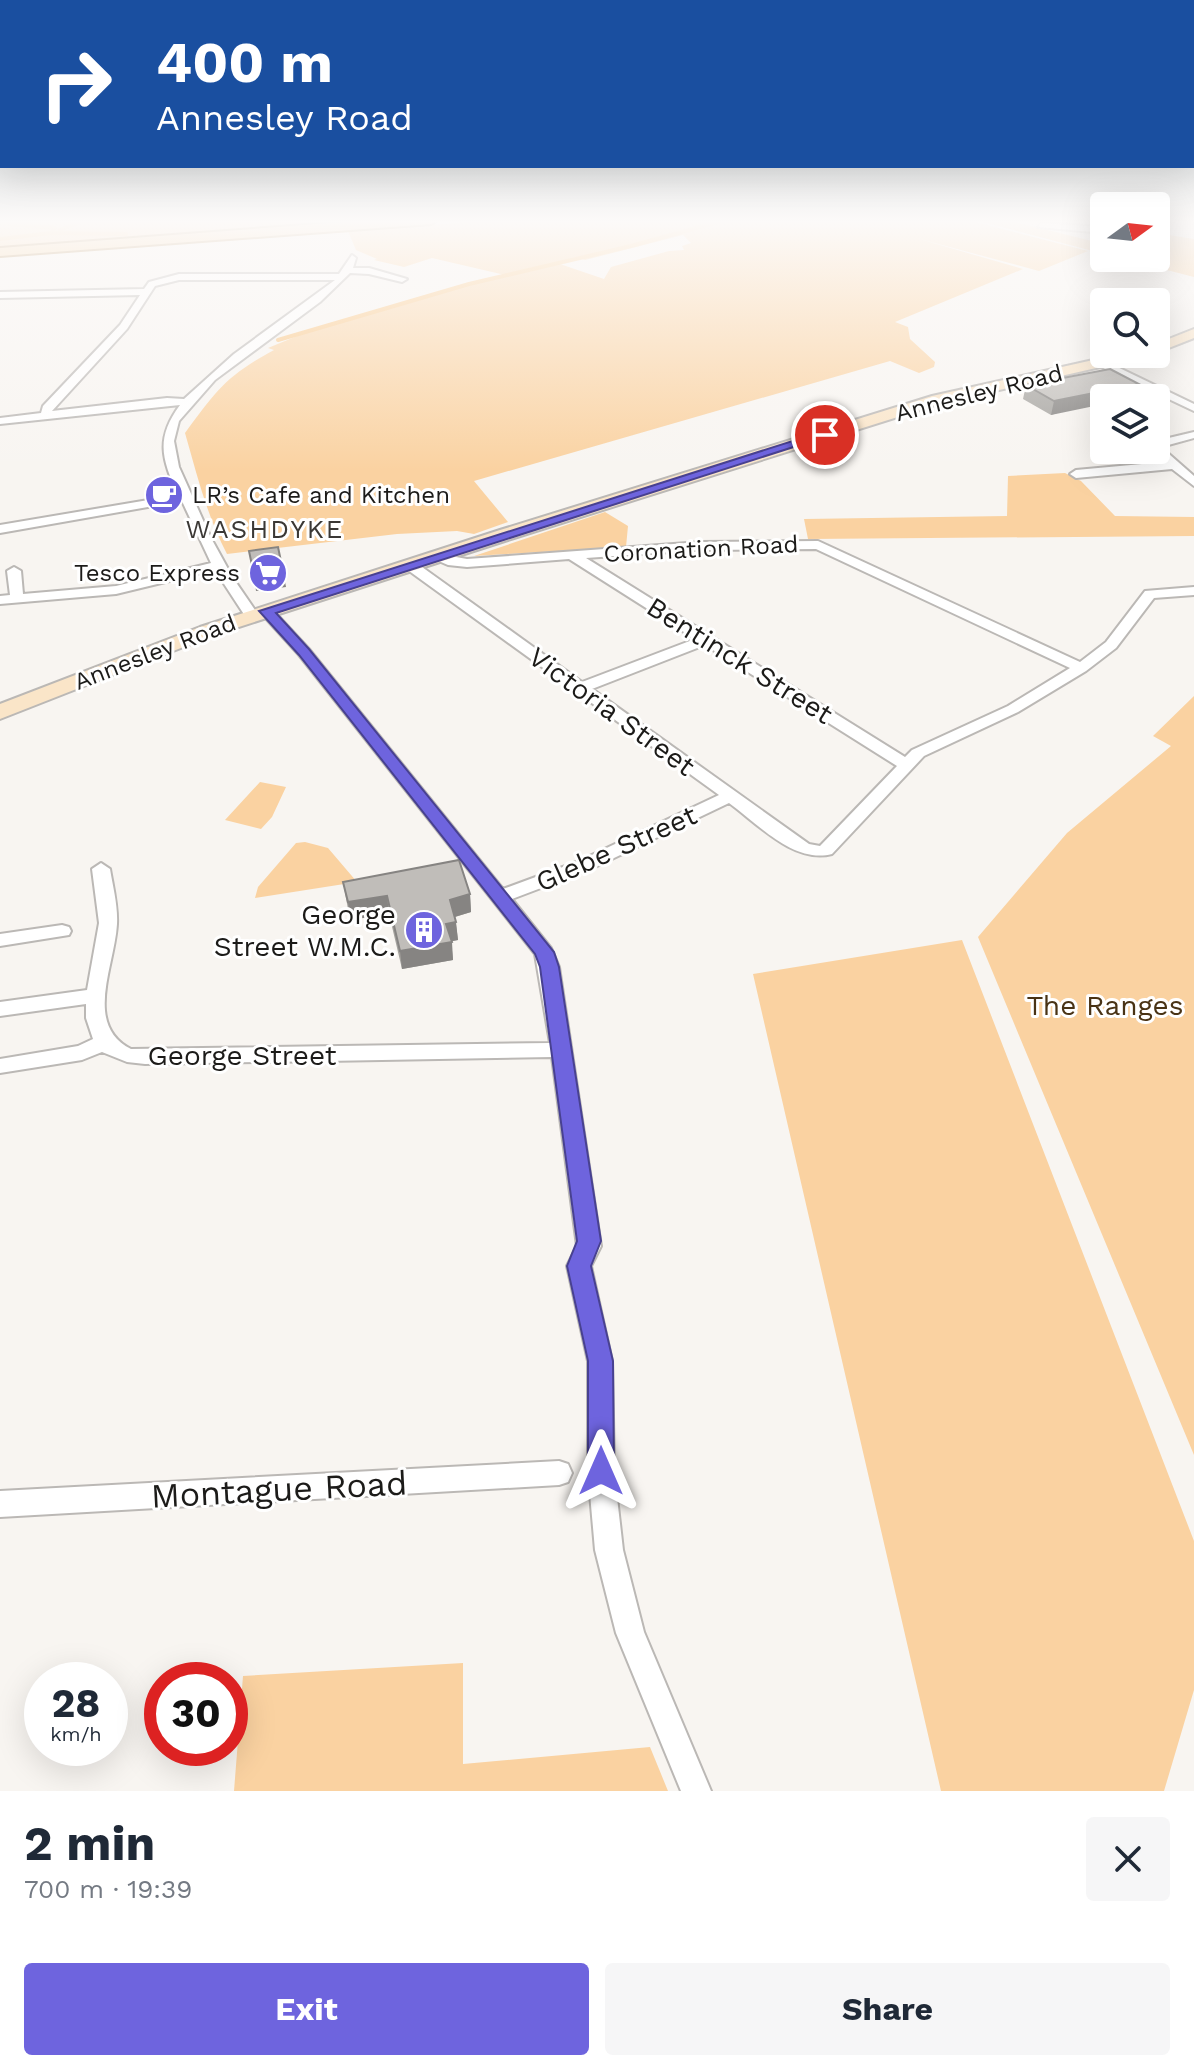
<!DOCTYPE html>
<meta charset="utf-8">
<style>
body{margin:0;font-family:"Work Sans",sans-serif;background:#f6f6f7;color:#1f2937;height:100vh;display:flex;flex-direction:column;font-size:30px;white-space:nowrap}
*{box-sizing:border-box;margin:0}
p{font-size:26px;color:#747a83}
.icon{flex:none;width:44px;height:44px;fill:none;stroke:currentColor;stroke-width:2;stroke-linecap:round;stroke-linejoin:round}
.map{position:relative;height:1791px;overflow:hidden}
.details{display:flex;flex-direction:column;background:#fff;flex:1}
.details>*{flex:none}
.banner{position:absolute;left:0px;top:0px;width:1194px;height:168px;box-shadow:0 8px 32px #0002;background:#1a4fa0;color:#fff;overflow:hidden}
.needle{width:52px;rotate:75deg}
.buttons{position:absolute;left:1090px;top:192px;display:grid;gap:16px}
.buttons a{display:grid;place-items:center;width:80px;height:80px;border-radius:8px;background:#fff;box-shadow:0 8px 32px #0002;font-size:40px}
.speed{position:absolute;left:24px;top:1662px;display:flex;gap:16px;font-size:40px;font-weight:700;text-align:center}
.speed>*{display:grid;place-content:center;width:104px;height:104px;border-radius:50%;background:#fff;box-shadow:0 8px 32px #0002;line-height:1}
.speed small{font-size:20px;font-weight:400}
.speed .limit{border:12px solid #d22;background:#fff;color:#111}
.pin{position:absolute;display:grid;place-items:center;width:68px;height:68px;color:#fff;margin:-34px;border:4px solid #fff;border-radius:50%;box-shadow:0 2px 8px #0007}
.me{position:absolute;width:88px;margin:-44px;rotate:0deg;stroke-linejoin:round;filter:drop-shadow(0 0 6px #0008)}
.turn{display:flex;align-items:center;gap:28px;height:168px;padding:0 24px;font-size:36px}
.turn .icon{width:104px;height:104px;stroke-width:2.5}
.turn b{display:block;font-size:56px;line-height:68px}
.round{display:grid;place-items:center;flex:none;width:84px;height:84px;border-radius:8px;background:#f6f6f7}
.headline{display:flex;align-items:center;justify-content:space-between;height:136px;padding:0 24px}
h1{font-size:48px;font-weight:700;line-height:60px}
.cta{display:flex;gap:16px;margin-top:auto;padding:16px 24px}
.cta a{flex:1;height:92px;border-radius:8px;background:#6e64de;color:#fff;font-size:32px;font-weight:700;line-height:92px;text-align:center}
.cta a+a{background:#f6f6f7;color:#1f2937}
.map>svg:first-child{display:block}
.green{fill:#fad2a1;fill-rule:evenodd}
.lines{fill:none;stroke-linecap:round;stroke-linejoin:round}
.stream{stroke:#fac47e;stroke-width:4}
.street-casing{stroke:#bbb8b5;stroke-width:4}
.secondary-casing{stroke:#bbb8b5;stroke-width:4}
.primary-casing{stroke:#a47736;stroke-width:4}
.street{fill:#fff;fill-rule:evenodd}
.secondary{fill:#fae5c8;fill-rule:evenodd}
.primary{fill:#f4cb90;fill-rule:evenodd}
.wall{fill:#a5a39f}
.shaded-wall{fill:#868482}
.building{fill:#c0bdb9;stroke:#868482;stroke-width:2}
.route{fill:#6e64de;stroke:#484190;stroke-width:2}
.labels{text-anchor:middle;stroke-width:6;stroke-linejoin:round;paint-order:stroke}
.far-street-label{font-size:24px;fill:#1c1b19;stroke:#fff}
.far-poi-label{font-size:24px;fill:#1c1b19;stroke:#fff;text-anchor:start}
.far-neighbourhood-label{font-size:26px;letter-spacing:2px;fill:#3b3835;stroke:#fff}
.street-label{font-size:28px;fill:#1c1b19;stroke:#fff}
.poi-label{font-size:28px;fill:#1c1b19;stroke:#fff;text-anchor:end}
.park-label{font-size:28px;fill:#493315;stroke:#fff}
.near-street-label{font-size:34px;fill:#1c1b19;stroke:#fff}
</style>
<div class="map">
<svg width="1194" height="1791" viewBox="0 0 1194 1791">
<rect width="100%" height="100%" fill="#f8f5f1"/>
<path class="green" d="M0 220H351L0 247Z
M495 220H968L1088 251 1039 271 916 238 1023 269 895 322 908 327 910 339 935 362 934 367 919 373 890 361 474 481 508 522 474 534 457 531 397 534 227 554C207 516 197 475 185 433 217 390 226 376 274 350L268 348 314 329 505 275 432 258 404 267 374 260 377 259 356 250 348 231ZM683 235 691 243 682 246 684 250 669 251 611 267 604 279 557 263 576 257 585 260Z
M975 220H1007L1104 244V254Z
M1156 233 1194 239V277L1120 258H1156V240L1161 238Z
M1065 473 1081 481 1115 516 1194 517V536L808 539 804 519 1007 516 1008 476Z
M605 512 628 526 626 547 474 556Z
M1194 696V1455L978 937 1067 833 1171 746 1153 736Z
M260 782 286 787 272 817 261 829 225 820Z
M305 842 328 848 357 882 255 898 258 887 296 843Z
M962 940 1194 1541V1690L1164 1791H941L753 974Z
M463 1663V1764L650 1747 668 1791H234L243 1676Z"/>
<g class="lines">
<path class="stream" d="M15 220 9 224 55 228 51 233 126 234
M60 230 84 220
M0 239 51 233
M278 340 469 284 631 246 725 220"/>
<g class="street-casing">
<path id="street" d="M1164 220H1175L1156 231V225Z
M1041 223 1104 227V233L1038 227Z
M352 255 356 258 353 268H369L407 279 402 282 369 274 350 273 320 302 215 380 179 421 174 441 179 467 211 538 233 578 259 616 257 619H247L215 570 116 594 0 604V596L10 595 7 571 14 567 21 571 23 594 116 586 211 563 182 501 0 533V525L178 495C162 459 155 439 180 405L0 424V418L41 413 43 406 120 325 140 295 0 298V292L144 289 149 282 179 274H339ZM179 280H335L234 354 184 399 167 398 52 411 127 329 155 286Z
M1099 362H1107L1194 404V411L1099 366Z
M1194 432V438L1161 447 1194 476V486L1172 469 1076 478 1070 474 1076 470 1164 462 1151 450H1156V441Z
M818 541 1080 662 1106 642 1145 591 1194 587V595L1154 598 1116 648 1086 671 1018 712 924 756 832 854C794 864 758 824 729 803L591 869 512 899 551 948 559 967 601 1246 591 1266 612 1361 614 1471 623 1550 644 1632 711 1791H681L616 1633 595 1550 588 1471V1361L567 1266 577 1246 552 1057 145 1064 127 1062 102 1052 82 1060 0 1073V1059L78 1046 93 1039 86 1018V1004L0 1016V1002L87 990 99 923 92 869 101 863 110 869C113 887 118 906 117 924 115 965 83 1025 131 1049L550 1043 535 954 299 655 259 611 261 608H271L309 649 503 889 579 861 719 795 405 568V562H415L582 682 695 639 569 559 467 567 448 565 434 559V553L467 559 701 542ZM816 549 1070 668 1008 706 912 750 905 757 586 558 701 550ZM705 645 897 766 820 846 809 844 592 689Z
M62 925 69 927 71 931 69 935 0 946V934Z
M559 1461 568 1464 572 1473 568 1482 559 1485 0 1517V1491Z"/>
</g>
<g class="secondary-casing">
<path id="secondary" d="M1194 329V338L1156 353V344Z
M1120 354H1147L1140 358 942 403 514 538 214 635 0 719V704L200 627 500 530 932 396Z"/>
</g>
<g class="primary-casing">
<path id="primary" d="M371 220H438L431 224 0 256V248Z"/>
</g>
<use href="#street" class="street"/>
<use href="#secondary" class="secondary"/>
<use href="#primary" class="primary"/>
</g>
<path class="wall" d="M1026 385 1135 398H1104L1051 415 1023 399Z
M343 882 470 894 471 912 455 917 458 940 451 941 453 960 402 969 389 914 350 920Z"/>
<path class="shaded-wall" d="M1139 384 1135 398H1104V404L1051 415 1054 401Z
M283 571 286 587 256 591 254 575Z
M470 894 471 912 451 918 450 900Z
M387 896 389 914 350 920 348 902Z
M456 922 458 940 448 942 446 924Z
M452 942 453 960 402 969 400 951Z"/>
<path class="building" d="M1110 369 1139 384 1054 401 1026 385Z
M278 547 283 571 254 575 249 551Z
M459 860 470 894 450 900 456 922 446 924 452 942 400 951 387 896 348 902 343 882Z"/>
<linearGradient id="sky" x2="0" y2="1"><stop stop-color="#afbabe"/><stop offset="0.47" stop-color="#fcfaf9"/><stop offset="1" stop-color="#fcfaf9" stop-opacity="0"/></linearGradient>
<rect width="1194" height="471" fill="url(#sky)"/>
<path class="route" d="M821 432 831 435 276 613 309 649 554 952 559 967 601 1241 591 1266 613 1361 614 1471 610 1480 601 1483 592 1480 588 1471V1361L567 1266 577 1241 540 967 535 954 299 655 259 611Z"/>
<defs>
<g id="cafe-disc" transform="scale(2)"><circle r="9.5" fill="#6e64de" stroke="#fff"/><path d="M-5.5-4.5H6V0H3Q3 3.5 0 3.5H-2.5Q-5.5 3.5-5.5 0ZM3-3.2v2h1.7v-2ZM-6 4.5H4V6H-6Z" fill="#fff"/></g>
<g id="supermarket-disc" transform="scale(2)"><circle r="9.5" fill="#6e64de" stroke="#fff"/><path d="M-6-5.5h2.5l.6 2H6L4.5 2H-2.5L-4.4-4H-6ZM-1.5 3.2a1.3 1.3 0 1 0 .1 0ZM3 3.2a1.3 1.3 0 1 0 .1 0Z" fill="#fff"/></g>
<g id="building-disc" transform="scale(2)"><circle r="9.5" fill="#6e64de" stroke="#fff"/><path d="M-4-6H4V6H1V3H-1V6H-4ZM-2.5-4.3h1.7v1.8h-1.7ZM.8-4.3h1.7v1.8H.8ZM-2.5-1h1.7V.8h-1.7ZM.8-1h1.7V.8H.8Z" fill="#fff"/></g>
</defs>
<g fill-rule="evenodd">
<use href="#cafe-disc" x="164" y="495"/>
<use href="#supermarket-disc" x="268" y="573"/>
<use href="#building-disc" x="424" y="930"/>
</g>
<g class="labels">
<g class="far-street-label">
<text transform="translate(979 393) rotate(-14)" y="8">Annesley Road</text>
<text transform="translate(701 549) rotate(-3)" y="8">Coronation Road</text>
<text transform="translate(155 652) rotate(-21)" y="8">Annesley Road</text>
</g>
<g class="far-poi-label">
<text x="192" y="503">LR’s Cafe and Kitchen</text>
<text x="240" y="581" text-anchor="end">Tesco Express</text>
</g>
<g class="far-neighbourhood-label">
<text x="265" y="538">WASHDYKE</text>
</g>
<g class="street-label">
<text transform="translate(740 660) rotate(32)" y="10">Bentinck Street</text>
<text transform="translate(612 711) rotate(36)" y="10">Victoria Street</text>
<text transform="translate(616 848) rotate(-24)" y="10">Glebe Street</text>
<text x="242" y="1065">George Street</text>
</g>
<g class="poi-label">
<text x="396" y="924">George<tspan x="396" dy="32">Street W.M.C.</tspan></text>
</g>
<g class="park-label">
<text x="1105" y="1015">The Ranges</text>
</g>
<g class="near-street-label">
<text transform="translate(279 1489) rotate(-3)" y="12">Montague Road</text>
</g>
</g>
</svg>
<div class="buttons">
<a><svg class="needle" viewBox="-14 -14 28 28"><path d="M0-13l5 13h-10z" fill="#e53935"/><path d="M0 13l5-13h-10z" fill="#747a83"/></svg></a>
<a><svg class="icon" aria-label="search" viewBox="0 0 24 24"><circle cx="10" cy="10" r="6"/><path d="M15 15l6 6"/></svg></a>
<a><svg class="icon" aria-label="layers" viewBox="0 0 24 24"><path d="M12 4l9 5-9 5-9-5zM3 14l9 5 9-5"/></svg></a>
</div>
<div class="speed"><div>28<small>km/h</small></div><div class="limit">30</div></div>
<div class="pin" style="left:825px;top:435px;background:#d93025"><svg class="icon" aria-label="arrive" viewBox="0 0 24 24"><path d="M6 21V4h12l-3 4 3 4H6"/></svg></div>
<svg class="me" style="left:601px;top:1471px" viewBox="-20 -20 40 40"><path d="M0-17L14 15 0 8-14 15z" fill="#6e64de" stroke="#fff" stroke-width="4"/></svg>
<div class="banner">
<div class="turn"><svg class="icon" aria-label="right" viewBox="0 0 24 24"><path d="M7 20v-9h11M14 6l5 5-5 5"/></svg><div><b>400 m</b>Annesley Road</div></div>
</div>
</div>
<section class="details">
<div class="headline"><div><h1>2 min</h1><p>700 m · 19:39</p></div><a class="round"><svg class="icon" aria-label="close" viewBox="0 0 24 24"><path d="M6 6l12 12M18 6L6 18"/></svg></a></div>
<div class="cta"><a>Exit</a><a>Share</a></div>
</section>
